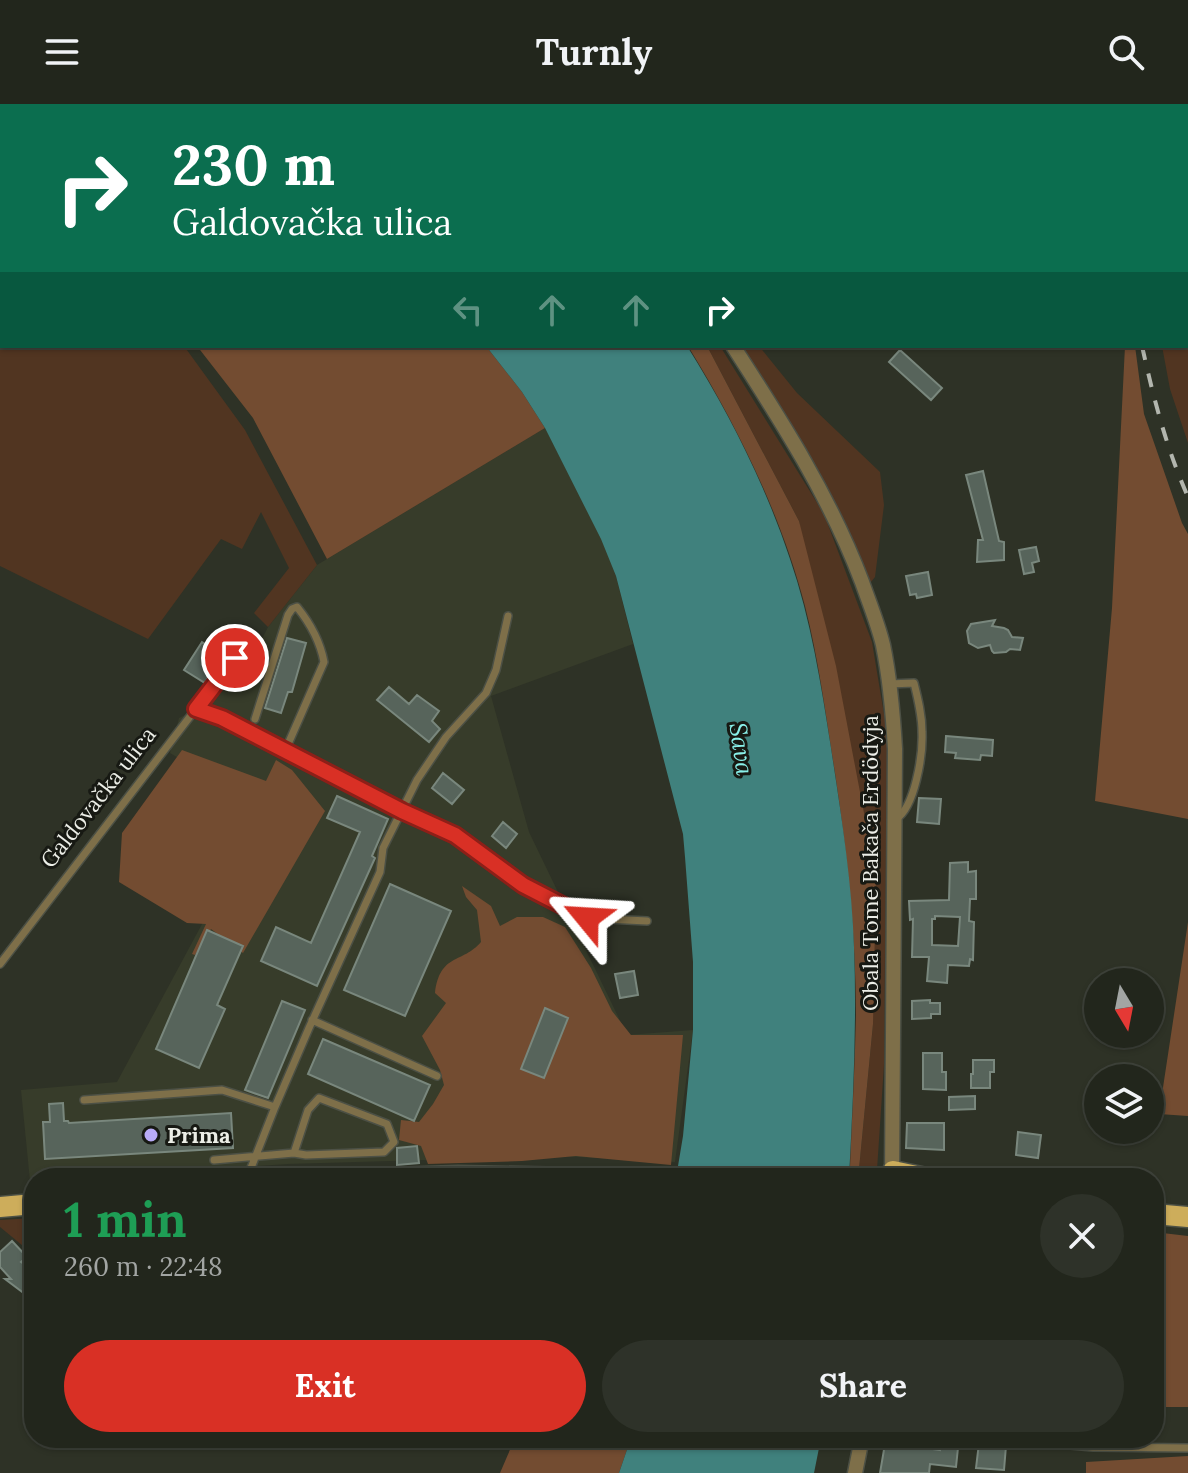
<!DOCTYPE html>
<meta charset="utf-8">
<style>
body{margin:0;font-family:Lora,serif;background:#2e3229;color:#f1f3f6;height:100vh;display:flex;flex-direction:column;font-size:30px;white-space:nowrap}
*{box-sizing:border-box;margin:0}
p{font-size:26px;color:#a2a5a3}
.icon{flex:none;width:44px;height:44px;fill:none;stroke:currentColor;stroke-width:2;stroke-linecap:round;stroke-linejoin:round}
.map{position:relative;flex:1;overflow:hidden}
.sheet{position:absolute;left:24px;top:1064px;width:1140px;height:280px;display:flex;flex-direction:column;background:#22261c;border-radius:32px;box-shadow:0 2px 6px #0004,0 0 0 2px #3f433b}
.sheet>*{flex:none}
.hud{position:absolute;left:0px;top:0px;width:1188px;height:244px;box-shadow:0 2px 6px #0004,0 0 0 2px #3f433b;background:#0b6e4f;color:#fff;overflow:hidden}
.needle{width:52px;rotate:170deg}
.tools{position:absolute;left:1084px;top:864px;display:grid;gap:16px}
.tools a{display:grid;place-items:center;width:80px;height:80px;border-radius:50%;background:#22261c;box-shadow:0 2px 6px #0004,0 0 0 2px #3f433b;font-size:40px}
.pin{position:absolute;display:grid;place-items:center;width:68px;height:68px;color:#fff;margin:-34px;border:4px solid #fff;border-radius:50%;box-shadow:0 2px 8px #0007}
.me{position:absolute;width:88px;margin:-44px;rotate:297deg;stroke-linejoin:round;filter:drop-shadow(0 0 6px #0008)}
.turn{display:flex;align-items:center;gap:28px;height:168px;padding:0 40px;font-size:36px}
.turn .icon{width:104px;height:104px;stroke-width:2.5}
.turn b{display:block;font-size:56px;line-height:68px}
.lanes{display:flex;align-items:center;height:76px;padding:0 40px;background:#0003;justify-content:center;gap:40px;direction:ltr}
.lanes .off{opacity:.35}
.round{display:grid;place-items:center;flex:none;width:84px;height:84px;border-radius:42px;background:#2e3229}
.overview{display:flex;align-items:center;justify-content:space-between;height:136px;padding:0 40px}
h1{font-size:48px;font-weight:700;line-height:60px;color:#1e9e55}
.button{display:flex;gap:16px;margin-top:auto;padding:16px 40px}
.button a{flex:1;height:92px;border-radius:48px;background:#d93025;color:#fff;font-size:32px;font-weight:700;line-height:92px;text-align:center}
.button a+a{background:#2e3229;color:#f1f3f6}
header{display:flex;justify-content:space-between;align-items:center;height:104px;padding:0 40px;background:#22261c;font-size:36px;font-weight:700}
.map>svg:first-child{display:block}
.built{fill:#373c2a}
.green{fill:#513521}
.forest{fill:#734c31}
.water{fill:#40817d}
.building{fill:#57645b;stroke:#79877d;stroke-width:2;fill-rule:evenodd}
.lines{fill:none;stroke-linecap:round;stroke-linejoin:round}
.lane-casing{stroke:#4c5045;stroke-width:10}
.street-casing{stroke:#4c5045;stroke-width:17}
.primary-casing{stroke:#4c5045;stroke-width:23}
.lane{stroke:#7e6f49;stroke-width:7}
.street{stroke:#7e6f49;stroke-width:14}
.primary{stroke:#cdad5b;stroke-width:20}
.rail{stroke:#b3b6ae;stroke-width:4;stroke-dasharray:14 14;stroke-linecap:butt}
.route-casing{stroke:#8d1f18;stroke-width:20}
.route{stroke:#d93025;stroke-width:14}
.poi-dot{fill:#b8abf7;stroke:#171913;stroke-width:3}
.labels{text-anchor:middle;stroke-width:6;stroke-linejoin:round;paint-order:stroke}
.street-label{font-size:22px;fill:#eceee7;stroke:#171913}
.poi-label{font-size:22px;font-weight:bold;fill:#eceee7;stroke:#171913;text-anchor:start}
.water-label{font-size:24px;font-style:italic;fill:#89f0e9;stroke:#171913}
</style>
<header><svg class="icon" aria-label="menu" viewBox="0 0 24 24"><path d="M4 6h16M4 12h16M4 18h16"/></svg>Turnly<svg class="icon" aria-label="search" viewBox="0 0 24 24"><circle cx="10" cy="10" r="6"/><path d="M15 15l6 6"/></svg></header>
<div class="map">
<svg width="1188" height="1369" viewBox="0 0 1188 1369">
<rect width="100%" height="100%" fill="#2e3226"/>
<path class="built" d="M545 324 602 435 616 472 633 540 491 592 529 728 627 931 693 926 675 1058 560 1052 288 1060 78 1074H34V1077H30L21 986 117 978 264 705 170 649 179 614 208 600 254 551 268 523 317 461Z"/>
<path class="green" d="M0 82 2 84V242H184L245 326 317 461 268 523 254 509 289 464 261 408 242 445 221 435 148 535 0 462Z
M1186 93 1188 94V339L1170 285 1162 242H1186Z
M707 242H720L824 410 872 538 887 628 884 961 877 1066 859 1065 873 920 799 417Z
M735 242H759L797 289 880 368 884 401 875 473 866 484Z
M34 1114V1151L0 1123V1116Z"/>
<path class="forest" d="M0 0H285L287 2H2V52L0 51Z
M197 242H486L522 288 545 324 327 455 253 314Z
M688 242H707L799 417 836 562 876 772 873 920 859 1065 850 1063C852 1012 855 962 856 911 856 830 847 749 835 669 826 613 819 557 805 502 781 410 737 322 688 242Z
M1125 242H1135L1144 310 1182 419 1188 430V715L1095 697 1112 504Z
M182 646 266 677 276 656 292 666 325 707 243 849 211 825 195 851 192 850 206 820 187 819 119 778 122 729Z
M462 782 491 802 500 822 517 813H543L565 823 591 864 612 907 631 931H683L671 1061 576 1052 522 1057 428 1060 421 1042 399 1036 401 1016 419 1018 433 1000 444 981 440 966 422 932 446 899 435 889C440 849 462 860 481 838L477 806 466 793Z
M1188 818V1012L1159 1010Z
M1154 1128 1188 1132V1303H1154Z
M515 1334H631L619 1369H500Z
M1188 1352V1369H1086V1358Z"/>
<path class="water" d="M486 242H687C729 309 765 380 790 455 811 516 821 580 831 644 841 710 852 777 854 843 857 920 853 997 849 1074H676L683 1032 693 926V858L685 753 683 730 616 472 601 435 545 324 522 288Z
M631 1334H821L814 1369H619Z"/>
<path class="building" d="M900 246 942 284 931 296 889 258Z
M983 367 999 437 1004 438V456L977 458 978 436H983L966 371Z
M1036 443 1039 457 1032 459 1034 468 1024 470 1019 446Z
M928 468 932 491 917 494 916 490 910 491 906 472Z
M995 516 992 522 1004 524 1008 526 1012 533 1023 534 1020 546 1010 545 1006 548 994 549 992 547 990 541 978 544 969 539 967 527 971 520Z
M287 534 306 539 292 588H288L281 609 265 604Z
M202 538 222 550 205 579 184 566Z
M389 583 409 600 417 591 439 607 432 617 440 625 429 638 377 596Z
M946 632 993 636 992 652 981 651 980 656 955 654 956 649 945 648Z
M443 669 464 686 452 700 432 684Z
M337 692 388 715 372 752 375 754 317 882 261 857 276 823 311 839 360 728 327 714Z
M919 694 941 695 939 720 917 718Z
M503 718 517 730 506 744 492 732Z
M968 758V768L976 767V795H970L969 817 974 818 973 856 970 855 969 862 948 861 947 879 927 877 929 853H912L913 815 910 816 909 797 949 796 950 759ZM935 812 960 813 958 842 932 841V815H935Z
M390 780 451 807 405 912 344 886Z
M207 826 243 842 217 901 225 905 199 964 156 945Z
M634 867 638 891 620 894 615 870Z
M930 896V899H940V910H931V914L912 915V897Z
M282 897 305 906 268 994 245 986Z
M545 904 568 914 544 974 521 965Z
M323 935 430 981 414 1017 308 970Z
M923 949H942V968H946V986L923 985Z
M973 956H994V968H990V984H971V970H973Z
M975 992V1005L949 1006V993Z
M63 999 64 1017H68L69 1019 231 1009 233 1044 45 1055 43 1018H50L49 1000Z
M907 1019H944V1046L906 1044Z
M1018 1028 1041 1031 1038 1054 1016 1051Z
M417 1042 419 1059 397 1061V1044Z
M12 1137 27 1153 21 1158 34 1167V1186L29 1193 5 1175H11L0 1163V1148Z
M886 1334 911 1338V1342L940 1346 941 1334H959L956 1363 930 1360 929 1369H880Z
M979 1339 1006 1342 1004 1366 976 1364Z"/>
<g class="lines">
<g class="lane-casing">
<path id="lane" d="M889 580 914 579C918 595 922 611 922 628 923 651 915 703 896 715
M196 605 222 614 402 707 455 731 523 781 587 814 647 817
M255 615 288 511 292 505 297 503C310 519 320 537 324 558L285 647
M0 860 235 554
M312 916 437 972
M84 996 222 986 275 1003 309 924 380 768 383 744 417 676 446 633 486 589 496 566 508 512
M214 1056 294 1049 306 1051 384 1048 394 1038 387 1020 319 994 308 1006 294 1049
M247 1074 275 1003
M1037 1338 1093 1343 1188 1344"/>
</g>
<g class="street-casing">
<path id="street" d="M577 0 579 2
M733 242C782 318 830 393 862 478 869 498 878 520 883 541 890 575 893 610 895 645L892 1074
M855 1369 862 1334"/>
</g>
<g class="primary-casing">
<path id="primary" d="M893 1067 926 1074
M393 1074 458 1072 573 1074
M0 1103 34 1100
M1154 1110 1188 1113"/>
</g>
<use href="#lane" class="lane"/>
<use href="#street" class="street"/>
<use href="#primary" class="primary"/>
<path class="rail" d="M1146 2V0
M1142 242C1154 296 1166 343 1188 393"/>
</g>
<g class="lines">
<g class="route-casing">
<path id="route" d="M235 554 196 605 222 614 402 707 455 731 523 781 587 814"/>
</g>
<use href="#route" class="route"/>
</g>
<circle class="poi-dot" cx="151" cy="1031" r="8"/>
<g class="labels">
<g class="street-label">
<text transform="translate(98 693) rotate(-52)" y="8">Galdovačka ulica</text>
<text transform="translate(870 759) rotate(-90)" y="8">Obala Tome Bakača Erdödyja</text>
</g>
<g class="poi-label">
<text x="167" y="1039">Prima</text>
</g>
<g class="water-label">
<text transform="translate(741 645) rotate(82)" y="8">Sava</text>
</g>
</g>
</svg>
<div class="tools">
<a><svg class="needle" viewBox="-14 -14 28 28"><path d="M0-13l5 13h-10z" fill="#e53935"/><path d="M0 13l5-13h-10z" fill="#a2a5a3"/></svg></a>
<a><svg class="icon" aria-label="layers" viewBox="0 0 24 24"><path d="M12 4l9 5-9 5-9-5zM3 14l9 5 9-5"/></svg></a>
</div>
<div class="pin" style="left:235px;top:554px;background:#d93025"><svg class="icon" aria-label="arrive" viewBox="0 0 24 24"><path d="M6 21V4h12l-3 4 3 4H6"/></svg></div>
<svg class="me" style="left:587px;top:814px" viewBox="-20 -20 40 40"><path d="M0-17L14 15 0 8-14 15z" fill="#d93025" stroke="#fff" stroke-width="4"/></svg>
<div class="hud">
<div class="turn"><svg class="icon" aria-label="right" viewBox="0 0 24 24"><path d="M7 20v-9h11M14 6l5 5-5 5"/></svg><div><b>230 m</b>Galdovačka ulica</div></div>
<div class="lanes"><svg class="icon off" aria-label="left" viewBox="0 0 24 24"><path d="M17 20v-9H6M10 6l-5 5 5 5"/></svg><svg class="icon off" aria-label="ahead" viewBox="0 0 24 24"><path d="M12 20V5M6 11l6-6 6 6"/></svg><svg class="icon off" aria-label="ahead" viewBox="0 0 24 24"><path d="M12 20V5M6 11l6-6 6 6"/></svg><svg class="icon" aria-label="right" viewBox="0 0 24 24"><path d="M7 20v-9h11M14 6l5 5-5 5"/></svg></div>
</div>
<section class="sheet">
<div class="overview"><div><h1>1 min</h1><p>260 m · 22:48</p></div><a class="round"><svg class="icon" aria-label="close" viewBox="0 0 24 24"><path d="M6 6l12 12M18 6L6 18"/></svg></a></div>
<div class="button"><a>Exit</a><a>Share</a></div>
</section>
</div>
